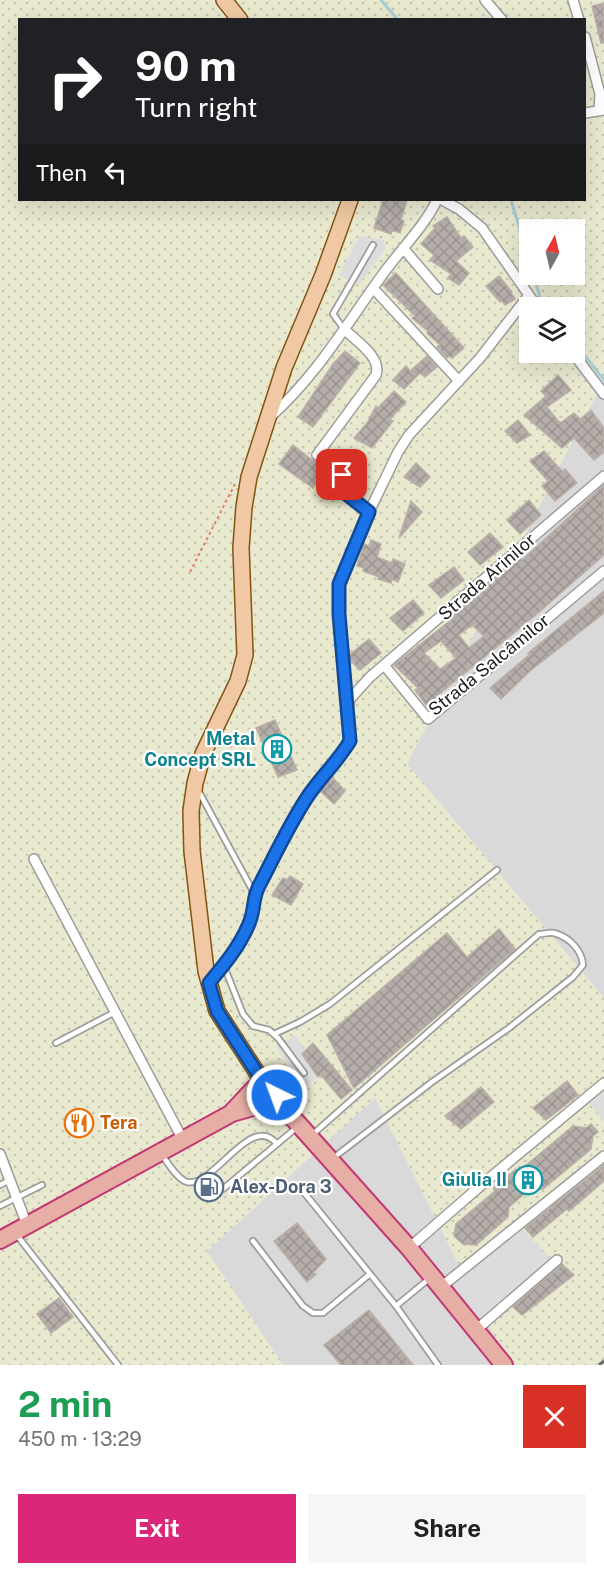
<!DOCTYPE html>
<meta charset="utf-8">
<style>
body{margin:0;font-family:"Public Sans",sans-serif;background:#f6f6f6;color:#202124;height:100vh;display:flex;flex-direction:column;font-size:22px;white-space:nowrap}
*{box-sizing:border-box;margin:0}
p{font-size:20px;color:#757577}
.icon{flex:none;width:33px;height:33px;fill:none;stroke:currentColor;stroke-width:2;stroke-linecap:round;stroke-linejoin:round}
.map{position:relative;height:1365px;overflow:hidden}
.details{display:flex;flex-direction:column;background:#fff;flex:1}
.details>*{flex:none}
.hud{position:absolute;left:18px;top:18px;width:568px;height:183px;border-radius:0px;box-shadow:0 6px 24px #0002;background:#202124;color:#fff;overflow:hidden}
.needle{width:39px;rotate:8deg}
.controls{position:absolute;left:519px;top:219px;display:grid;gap:12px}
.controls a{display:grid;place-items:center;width:66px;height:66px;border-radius:0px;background:#fff;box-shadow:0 6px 24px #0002;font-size:30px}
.pin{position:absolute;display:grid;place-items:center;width:51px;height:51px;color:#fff;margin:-26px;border-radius:12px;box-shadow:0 3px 9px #0006}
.me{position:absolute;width:66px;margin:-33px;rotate:318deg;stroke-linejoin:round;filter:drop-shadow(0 0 4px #0008)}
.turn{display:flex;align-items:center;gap:21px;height:126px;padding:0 18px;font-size:27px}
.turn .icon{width:78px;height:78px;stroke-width:2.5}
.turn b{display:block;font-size:42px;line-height:51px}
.then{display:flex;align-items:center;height:57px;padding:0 18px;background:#0003;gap:12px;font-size:22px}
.round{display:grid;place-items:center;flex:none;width:63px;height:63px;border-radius:0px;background:#f6f6f6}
.overview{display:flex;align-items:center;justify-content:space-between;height:102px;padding:0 18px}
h1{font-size:36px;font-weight:700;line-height:45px;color:#1e9e55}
.primary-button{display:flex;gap:12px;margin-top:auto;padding:12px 18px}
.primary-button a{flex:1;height:69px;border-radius:0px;background:#db2777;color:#fff;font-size:24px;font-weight:700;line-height:69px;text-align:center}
.primary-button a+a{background:#f6f6f6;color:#202124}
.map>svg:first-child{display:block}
.residential{fill:#dad9d9}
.farmland{fill:url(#farmland-dots);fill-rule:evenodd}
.parking{fill:#dcdcdc}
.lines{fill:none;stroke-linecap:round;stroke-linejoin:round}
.stream{stroke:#a8ced5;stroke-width:3}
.building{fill:url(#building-cross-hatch);stroke:#bcafa7;stroke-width:1.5;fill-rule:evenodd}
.service-casing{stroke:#9d9d9d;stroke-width:8}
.minor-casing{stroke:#9d9d9d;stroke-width:12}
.primary-casing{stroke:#835411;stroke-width:18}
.trunk-casing{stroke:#c23873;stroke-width:20}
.path{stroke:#e87a78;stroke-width:2;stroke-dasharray:3 3;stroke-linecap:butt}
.service{stroke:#fff;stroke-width:4.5}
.minor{stroke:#fff;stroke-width:9}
.primary{stroke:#f0c9a4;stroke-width:15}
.trunk{stroke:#e6aea5;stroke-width:16}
.rail{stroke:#6a6a6a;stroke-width:3;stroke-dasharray:12 12;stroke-linecap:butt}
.route-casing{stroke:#114b97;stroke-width:15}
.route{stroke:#1a73e8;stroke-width:10}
.labels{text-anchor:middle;stroke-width:4.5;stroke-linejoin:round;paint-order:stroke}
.street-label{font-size:18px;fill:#1c1c1c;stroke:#fff}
.culture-label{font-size:18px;font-weight:bold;fill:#0d838f;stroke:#fff;text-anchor:end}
.food-label{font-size:18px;font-weight:bold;fill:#c56008;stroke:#fff;text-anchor:start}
.service-label{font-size:18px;font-weight:bold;fill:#4e5e75;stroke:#fff;text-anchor:start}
</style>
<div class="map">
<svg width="604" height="1365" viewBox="0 0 604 1365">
<defs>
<pattern id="farmland-dots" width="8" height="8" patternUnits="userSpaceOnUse" patternTransform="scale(1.5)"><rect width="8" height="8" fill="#e9e9d0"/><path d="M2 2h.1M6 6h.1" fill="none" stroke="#c7c7b2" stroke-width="1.8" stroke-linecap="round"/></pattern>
<pattern id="building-cross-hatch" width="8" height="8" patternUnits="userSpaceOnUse" patternTransform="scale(1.5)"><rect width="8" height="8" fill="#b5ada9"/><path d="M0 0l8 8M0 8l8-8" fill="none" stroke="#9b9491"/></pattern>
</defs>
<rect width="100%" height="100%" fill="#ece8e3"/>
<path class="residential" d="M604 380V998L407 764Z
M375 1097 509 1365H283L207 1251Z"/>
<path class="farmland" d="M0 0H604V380L407 764 604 998V1365H509L375 1098 207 1251 283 1365H0ZM20 20H585V200H20ZM530 230H574V274H530ZM530 308H574V352H530Z"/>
<path class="parking" d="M359 236 384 240 386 248 359 284 339 276Z
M295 1035 306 1051 302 1055 318 1077 305 1087 277 1048Z
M604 1092V1122L590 1104Z
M520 1227 550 1258 480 1318 452 1284Z"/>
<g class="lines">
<path class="stream" d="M381 0 398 20
M511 200 530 262
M533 274 540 297 548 308
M574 342 604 380"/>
</g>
<path class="building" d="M604 3V43H601L592 6Z
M383 200H407L401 220 404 221 400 233 392 230 391 234 374 228Z
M447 217 461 238 464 236 473 247 456 261 469 273 459 285 448 278 451 274 430 260 434 255 421 244 435 228 433 226Z
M396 273 464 348 452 358 449 356 447 358 437 347 440 345 427 333 428 331 412 318 415 316 383 285Z
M499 276 512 292 511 293 515 299 505 305 502 301 500 302 486 286Z
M345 351 360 363 313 427 298 417 333 364Z
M427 356 437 367 425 377 420 373 404 389 393 380 406 366 410 371Z
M558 375 571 390 547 407 560 423 574 413 580 419 591 410 604 428V452L594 460 574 438 562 448 524 415 546 396 541 391Z
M394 391 406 402 390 419 393 421 372 448 354 438 367 423 376 406 378 408Z
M518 420 530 435 517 443 505 431Z
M293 445 325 470 313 488 279 464Z
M347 451 366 462 360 469 354 465 350 471 339 463Z
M544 451 562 471 565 469 577 483 555 501 542 486 548 481 530 461Z
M416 463 430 477 420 487 404 477Z
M604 485V555L538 613 426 705 415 690 418 688 394 665 452 619 451 617 520 558 522 560ZM472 625 484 636 469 648 459 635ZM441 641 456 658 440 669 424 653Z
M529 500 541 515 520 534 507 520Z
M411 501 422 512 399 538Z
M490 533 503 547 480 565 468 552Z
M371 540 381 544 377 557 392 563 393 559 405 564 398 582 392 579 391 583 378 579 379 577 363 571 364 568 357 566 364 544 369 546Z
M454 567 464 580 441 598 429 585Z
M604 591V613L530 671 501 699 490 688 530 654 528 653Z
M413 600 424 613 403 631 390 618Z
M369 639 381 653 360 670 350 660 349 655Z
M275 720 297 770 278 777 256 728Z
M333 778 345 791 334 804 320 791Z
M290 876 303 884 291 905 272 895 283 878 287 880Z
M499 929 515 949 354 1088 327 1035 447 933 467 957Z
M313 1043 352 1090 341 1099 321 1075 318 1077 302 1054Z
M567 1081 578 1095 546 1120 533 1108Z
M481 1087 494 1102 461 1129 445 1116Z
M591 1124 598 1132 593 1136 591 1149 543 1189H530L509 1207 508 1217 476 1245 463 1244 454 1236 456 1224 495 1191 493 1188 516 1169 518 1172 573 1126 586 1128Z
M604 1165V1181L569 1211 567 1209 533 1237 525 1228Z
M297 1223 326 1259 313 1273 316 1274 307 1282 274 1241Z
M562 1264 574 1275 522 1315 513 1307Z
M59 1298 73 1317 51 1333 37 1314Z
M369 1310 413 1365H341L324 1345Z"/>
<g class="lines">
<g class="service-casing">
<path id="service" d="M344 329 333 314 373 245
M198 790 254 893
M224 966 243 1014 253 1026 269 1030 278 1038 304 1073
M274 1034 300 1022 330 1004 497 870
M56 1043 115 1012
M312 1135 539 934C543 934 550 932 554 933 569 937 582 950 583 965L573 977 509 1028 432 1082 332 1159
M162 1155C168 1163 177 1179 187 1182 214 1188 251 1111 277 1144L296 1128
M0 1185 10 1180
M223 1189 277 1144
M302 1190 396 1306 438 1365
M0 1206 42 1185
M16 1234 118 1365
M253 1241 303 1306 313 1313H323L370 1274
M396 1306 430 1278"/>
</g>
<g class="minor-casing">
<path id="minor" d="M485 0 502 20
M573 0 579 20
M585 37 600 94 599 111
M585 113 604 110
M442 200 459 209 482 228 538 308
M403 248 438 289
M373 288 459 381
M344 329C356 341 382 357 376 375L317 455 342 475 340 489 369 512 398 452 409 435 480 358 529 295
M572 352 604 394
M269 418C316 377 347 323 383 274 401 249 424 227 437 200
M384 665 428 719 604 571
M347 704 339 614V584L369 512
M34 859 183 1140
M209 983 228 960 249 925 253 911 254 893 307 798 325 773 339 759 350 741 347 708 350 699 370 677 604 476
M0 1154 27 1225
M409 1248 486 1181 604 1083
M441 1287 604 1156
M476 1330 557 1260"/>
</g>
<g class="primary-casing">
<path id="primary" d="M224 0 240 20
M263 1082 217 1011 206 971 192 851 191 811 195 783 203 754 238 681 245 655 241 548 244 507 249 477 284 368 323 275 350 200"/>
</g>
<g class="trunk-casing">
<path id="trunk" d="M277 1095 293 1118 409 1248 504 1365
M232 1112C240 1105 256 1084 263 1082L271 1084 277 1095 271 1103 264 1106 256 1103 252 1092
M0 1240 232 1113 260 1105"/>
</g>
<path class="path" d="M190 572 235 484"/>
<use href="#service" class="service"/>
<use href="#minor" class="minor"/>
<use href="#primary" class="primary"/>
<use href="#trunk" class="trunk"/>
<path class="rail" d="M599 1365 604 1361"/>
</g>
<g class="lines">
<g class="route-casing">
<path id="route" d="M277 1095 271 1084 263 1082 217 1011 209 983C224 965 239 947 248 926 256 910 251 898 261 882 276 853 290 823 308 796 321 777 338 761 350 741L339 614V584L369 512 340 489 342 475"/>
</g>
<use href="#route" class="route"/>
</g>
<defs>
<g id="building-ring" transform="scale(1.5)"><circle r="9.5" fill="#fff" stroke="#0f9aa8" stroke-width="1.5"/><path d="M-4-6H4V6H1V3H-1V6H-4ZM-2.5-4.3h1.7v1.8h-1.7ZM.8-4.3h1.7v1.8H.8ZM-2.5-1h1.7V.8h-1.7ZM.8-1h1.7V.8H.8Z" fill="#0f9aa8"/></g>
<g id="restaurant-ring" transform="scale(1.5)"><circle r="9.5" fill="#fff" stroke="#e8710a" stroke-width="1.5"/><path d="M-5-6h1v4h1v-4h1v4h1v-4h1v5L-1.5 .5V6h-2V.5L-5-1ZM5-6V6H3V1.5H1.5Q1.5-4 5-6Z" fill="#e8710a"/></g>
<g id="fuel-ring" transform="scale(1.5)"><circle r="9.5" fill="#fff" stroke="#5c6f8a" stroke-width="1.5"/><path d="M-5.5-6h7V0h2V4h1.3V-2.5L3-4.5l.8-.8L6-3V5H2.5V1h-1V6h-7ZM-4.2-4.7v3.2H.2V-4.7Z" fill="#5c6f8a"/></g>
</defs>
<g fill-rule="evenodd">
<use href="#building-ring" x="277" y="749"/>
<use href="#restaurant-ring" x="79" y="1123"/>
<use href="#building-ring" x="528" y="1180"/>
<use href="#fuel-ring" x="209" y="1187"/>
</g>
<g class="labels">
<g class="street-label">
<text transform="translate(487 577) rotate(-41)" y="6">Strada Arinilor</text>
<text transform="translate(489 665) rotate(-39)" y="6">Strada Salcâmilor</text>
</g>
<g class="culture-label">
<text x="256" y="745">Metal<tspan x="256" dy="21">Concept SRL</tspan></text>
<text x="507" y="1186">Giulia II</text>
</g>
<g class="food-label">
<text x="100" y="1129">Tera</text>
</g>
<g class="service-label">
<text x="230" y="1193">Alex-Dora 3</text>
</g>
</g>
</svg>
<div class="controls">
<a><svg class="needle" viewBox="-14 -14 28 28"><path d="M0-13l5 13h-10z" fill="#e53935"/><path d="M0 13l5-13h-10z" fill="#757577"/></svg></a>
<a><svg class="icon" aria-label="layers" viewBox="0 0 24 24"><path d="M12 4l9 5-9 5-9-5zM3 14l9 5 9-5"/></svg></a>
</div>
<div class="pin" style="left:342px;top:475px;background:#d93025"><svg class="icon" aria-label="arrive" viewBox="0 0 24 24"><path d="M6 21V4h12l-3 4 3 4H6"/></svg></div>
<svg class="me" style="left:277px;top:1095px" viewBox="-20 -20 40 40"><circle r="17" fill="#1a73e8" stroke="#fff" stroke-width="3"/><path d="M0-11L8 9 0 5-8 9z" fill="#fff"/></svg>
<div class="hud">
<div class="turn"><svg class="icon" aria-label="right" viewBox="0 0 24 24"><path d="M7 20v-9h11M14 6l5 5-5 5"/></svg><div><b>90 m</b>Turn right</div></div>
<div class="then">Then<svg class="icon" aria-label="left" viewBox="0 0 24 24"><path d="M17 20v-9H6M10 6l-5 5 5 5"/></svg></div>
</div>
</div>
<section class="details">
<div class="overview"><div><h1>2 min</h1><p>450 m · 13:29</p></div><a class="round" style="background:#d93025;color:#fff"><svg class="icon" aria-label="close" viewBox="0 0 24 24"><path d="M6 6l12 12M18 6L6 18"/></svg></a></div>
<div class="primary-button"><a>Exit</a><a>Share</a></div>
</section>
